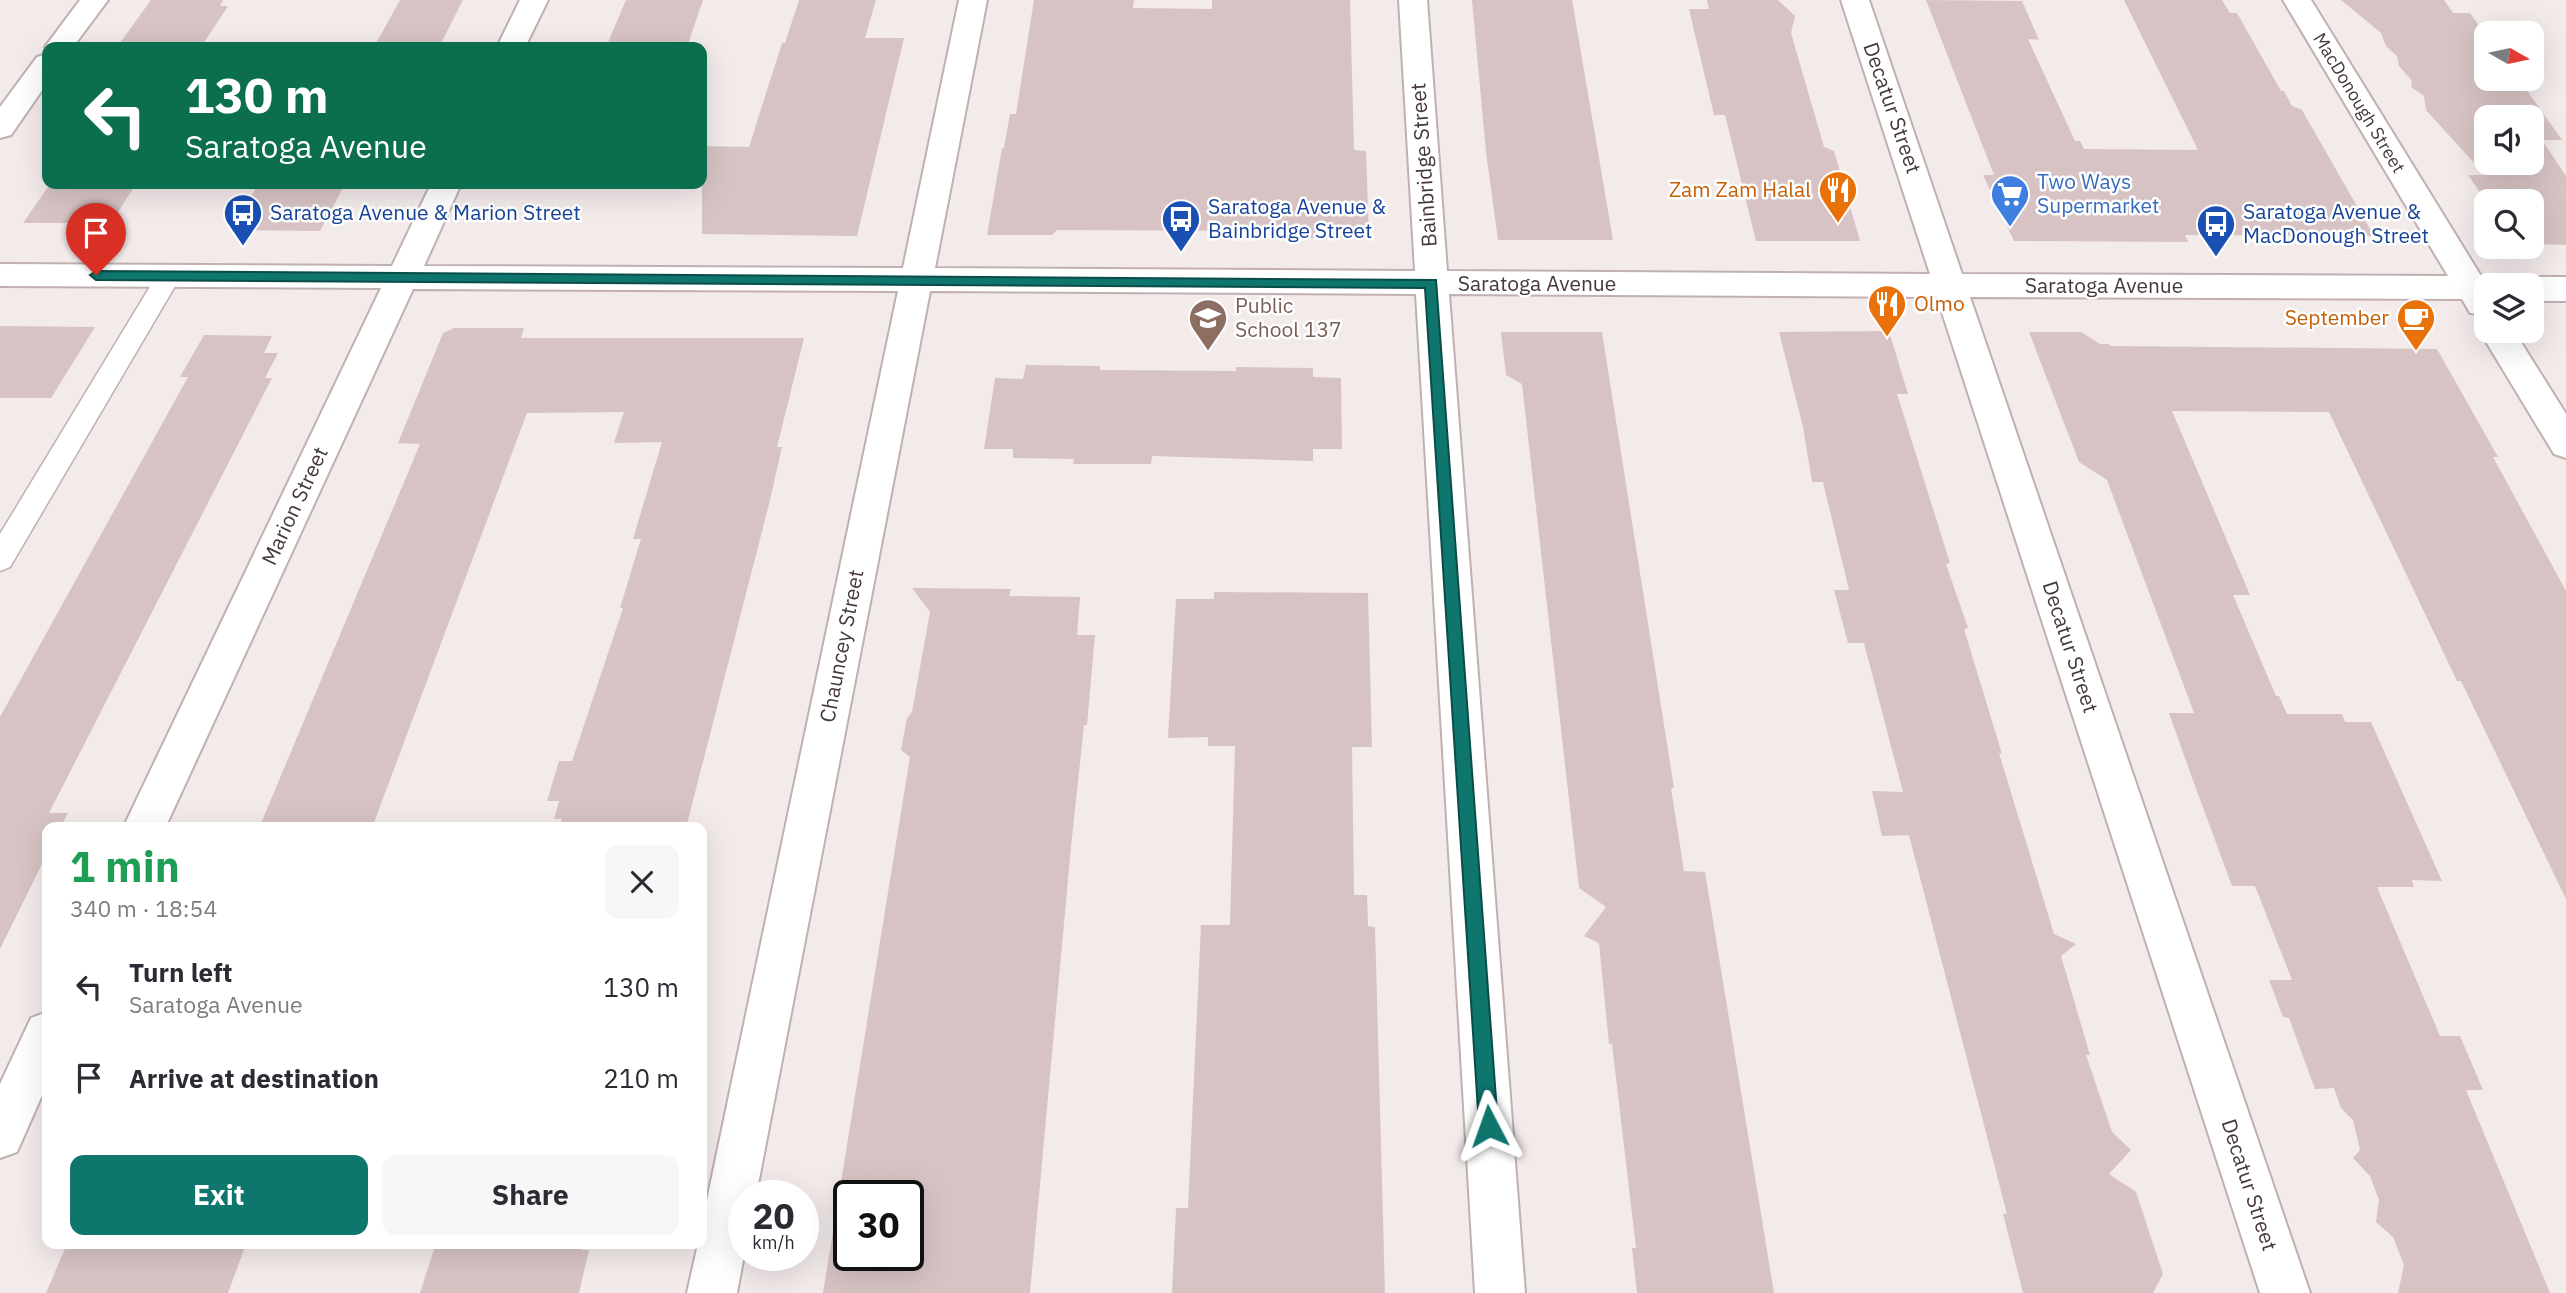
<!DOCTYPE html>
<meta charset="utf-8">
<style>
body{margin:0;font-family:"IBM Plex Sans",sans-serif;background:#f7f7f7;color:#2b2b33;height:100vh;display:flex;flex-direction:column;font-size:26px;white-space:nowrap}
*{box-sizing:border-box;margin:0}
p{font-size:23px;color:#7c7c81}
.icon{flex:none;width:38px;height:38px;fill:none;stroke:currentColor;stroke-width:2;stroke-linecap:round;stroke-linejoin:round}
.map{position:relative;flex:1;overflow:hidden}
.sheet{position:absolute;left:42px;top:822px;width:665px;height:427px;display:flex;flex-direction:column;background:#fff;border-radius:14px;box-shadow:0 7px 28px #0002}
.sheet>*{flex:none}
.banner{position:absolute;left:42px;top:42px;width:665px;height:147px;border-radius:14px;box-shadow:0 7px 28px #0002;background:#0b6e4f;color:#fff;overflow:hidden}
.needle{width:46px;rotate:99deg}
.fabs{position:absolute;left:2474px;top:21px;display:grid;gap:14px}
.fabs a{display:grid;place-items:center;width:70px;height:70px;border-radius:14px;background:#fff;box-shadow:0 7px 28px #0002;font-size:35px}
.speed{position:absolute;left:728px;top:1180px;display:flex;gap:14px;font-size:35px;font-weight:700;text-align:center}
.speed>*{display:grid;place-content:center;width:91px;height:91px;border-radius:50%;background:#fff;box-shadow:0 7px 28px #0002;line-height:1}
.speed small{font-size:18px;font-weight:400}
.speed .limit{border:4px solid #111;border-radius:10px;background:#fff;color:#111}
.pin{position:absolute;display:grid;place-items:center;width:60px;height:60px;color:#fff;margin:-72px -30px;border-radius:50% 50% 50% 0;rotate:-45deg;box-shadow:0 0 7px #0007}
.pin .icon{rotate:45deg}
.me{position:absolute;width:77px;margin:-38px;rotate:356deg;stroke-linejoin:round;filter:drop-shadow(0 0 5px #0008)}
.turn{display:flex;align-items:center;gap:24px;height:147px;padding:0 28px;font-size:32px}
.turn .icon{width:91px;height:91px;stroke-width:2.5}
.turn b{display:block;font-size:49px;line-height:60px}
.round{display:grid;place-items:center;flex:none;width:74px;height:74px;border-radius:14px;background:#f7f7f7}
.headline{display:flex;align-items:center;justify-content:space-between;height:119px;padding:0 28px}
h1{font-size:42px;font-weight:700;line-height:52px;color:#1e9e55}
.action{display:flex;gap:14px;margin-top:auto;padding:14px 28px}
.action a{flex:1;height:80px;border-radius:14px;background:#0f766e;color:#fff;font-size:28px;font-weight:700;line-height:80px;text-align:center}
.action a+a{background:#f7f7f7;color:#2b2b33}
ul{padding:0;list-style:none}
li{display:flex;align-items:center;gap:21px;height:91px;padding:0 28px}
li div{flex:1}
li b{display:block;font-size:26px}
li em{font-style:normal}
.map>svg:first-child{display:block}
.building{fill:#d7c3c4;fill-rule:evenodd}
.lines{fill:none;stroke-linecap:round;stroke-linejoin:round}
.lane-casing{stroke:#c1b0b0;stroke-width:3}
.street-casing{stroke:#c1b0b0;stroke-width:4}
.lane{fill:#fff;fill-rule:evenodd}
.street{fill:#fff;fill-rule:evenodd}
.route{fill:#0f766e;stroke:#0a4d48;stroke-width:2}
.labels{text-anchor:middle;stroke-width:5;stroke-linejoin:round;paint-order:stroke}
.far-street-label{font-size:18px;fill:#463839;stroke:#fff}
.street-label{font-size:21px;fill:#463839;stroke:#fff}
.shop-label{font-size:21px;fill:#366cbe;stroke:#fff;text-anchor:start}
.food-label{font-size:21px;fill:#c56008;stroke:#fff;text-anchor:end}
.transit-label{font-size:21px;fill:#164399;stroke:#fff;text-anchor:start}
.education-label{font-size:21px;fill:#785e54;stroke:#fff;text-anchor:start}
</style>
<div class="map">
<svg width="2566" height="1293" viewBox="0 0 2566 1293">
<rect width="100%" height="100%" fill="#f3eaea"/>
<path class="building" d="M151 0H223L220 6H228L201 47H117Z
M400 0H463L439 47H374Z
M626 0H703L687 47H606Z
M799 0H876L865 38H904L857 236 702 234V146L749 147 782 43H785Z
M1034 0H1134L1133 8 1212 9V0H1350L1354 150 1366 151 1369 238H1301L1297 231 1057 230 1052 235H987L1002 148H1004L1010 114H1016Z
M1472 0H1572L1613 240H1498L1486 152Z
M1707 0H1778L1795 16 1791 33 1824 147 1834 151 1860 241H1756L1725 115H1714L1689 9H1709Z
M1926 0 2022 1 2039 40 2028 39 2075 141H2080L2084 149 2198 150 2124 0H2222L2230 13H2237L2281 91H2284L2292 106 2302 110 2374 236 2185 235 2188 242 2014 241 1983 175H1994Z
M2341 0H2444L2453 13H2470L2487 37V79H2519L2562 140H2542L2566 176V245L2532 244V201H2487V213L2477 197H2483L2468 175H2485L2426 110 2424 96 2411 87 2412 81 2399 66 2397 56 2386 46 2381 33ZM2487 117H2532V163H2487Z
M50 184H136L111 223H23Z
M258 184H345L320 231 231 230Z
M0 326 95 327 51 398H0Z
M454 328H524L521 338H804L777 447H782L769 504 686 828H559L562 819H554L559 801H547L559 761H572L623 608H620L641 539H633L662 442 614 443 624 412 527 413 372 828H259L420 444 398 443 443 333Z
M1889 331 1908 394H1897L1950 563 1946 564 1968 628 1964 629 2002 754 1999 753 2054 934 2076 944 2061 956 2090 1055H2086L2112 1132 2131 1150 2109 1174 2136 1192 2163 1274 2153 1293H2023L2003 1214H2007L1909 835 1882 836 1872 791 1903 792 1864 643H1848L1834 590H1849L1823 482H1812L1803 427 1779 332Z
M1501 332H1602L1674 788H1671L1684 871 1705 872 1774 1293H1637L1632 1248H1636L1612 1044H1609L1599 943 1584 936 1606 907 1579 888 1522 384 1506 375Z
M2029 332H2081L2100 344H2109L2110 346 2437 349 2498 457H2493L2566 591V899L2461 681H2457L2329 412 2172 411 2250 595H2233L2276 696H2279L2287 714H2342L2345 722H2371L2442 881 2412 880 2414 887H2377L2440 1036H2460L2483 1090H2466L2550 1293H2398L2404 1265 2393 1237 2376 1222 2379 1200 2370 1176 2353 1158 2360 1150 2353 1120 2341 1108 2334 1088 2315 1089 2289 1018 2283 1017 2269 980H2292L2255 886H2232L2191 775 2169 713H2194L2165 635 2107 480 2079 462Z
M204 335 272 336 264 353H278L265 378H272L49 813H68L60 828H47V854L0 949V717L188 377H180Z
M1026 365 1100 366V370L1236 371V367L1313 368V377L1341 378 1342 449H1313V461L1152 456 1151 464H1073L1074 459 1013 458V449H984L995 378 1023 379Z
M912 588 1011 589 1009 596 1080 597 1077 635H1095L1087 725H1084L1071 847 1030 1293H823L910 757 901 750 907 718 912 712 930 612ZM849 1195H908V1255H849Z
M1214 592 1368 593 1372 747H1352L1354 895H1367L1368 926 1375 927 1385 1293H1172L1176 1208H1188L1201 925H1230L1235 746H1208V737L1168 738 1176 599H1214Z
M67 1244H246L228 1293H46Z
M451 1244H583L581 1250H589L579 1293H420L434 1249H450Z"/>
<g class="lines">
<g class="lane-casing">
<path id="lane" d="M169 267 178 270 181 276 10 567 0 571V534L160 270Z"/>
</g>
<g class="street-casing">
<path id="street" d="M80 0H108L73 47H47V51L45 47Z
M520 0H548L525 47H497Z
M959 0H987L935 268 1415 271 1399 0H1427L1447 271 1930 274 1841 0H1869L1962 274 2448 276 2283 0H2311L2481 276 2498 280 2502 285H2487V315L2470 313 2462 299 1970 297 2310 1293H2260L1937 297 1449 294 1525 1293H1475L1416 294 930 291 756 1195H744V1255L737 1293H687L698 1244H702V1224L898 291 413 289 165 828H123L381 288 0 286V264L392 266 431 184H461L424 266 903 268Z
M47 54V83L11 135 0 138V107L37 57Z
M2532 277H2566V301H2532V285H2518L2521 281Z
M2485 322 2487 331H2514L2566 414V458L2554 454 2485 340 2480 331Z
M47 1012V1084L17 1152 0 1158V1084L31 1018Z"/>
</g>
<use href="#lane" class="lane"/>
<use href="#street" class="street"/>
</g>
<path class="route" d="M96 271 1436 280 1498 1126 1495 1133 1489 1136 1482 1133 1479 1126 1425 288 96 280 90 275Z"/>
<defs>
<g id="restaurant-pin" transform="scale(2.0125)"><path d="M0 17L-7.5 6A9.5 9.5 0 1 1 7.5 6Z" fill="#e8710a" stroke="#fff"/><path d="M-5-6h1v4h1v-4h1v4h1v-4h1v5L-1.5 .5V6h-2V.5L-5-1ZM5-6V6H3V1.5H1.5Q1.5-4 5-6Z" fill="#fff"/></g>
<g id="supermarket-pin" transform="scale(2.0125)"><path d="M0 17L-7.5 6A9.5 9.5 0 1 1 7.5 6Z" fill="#3f7fe0" stroke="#fff"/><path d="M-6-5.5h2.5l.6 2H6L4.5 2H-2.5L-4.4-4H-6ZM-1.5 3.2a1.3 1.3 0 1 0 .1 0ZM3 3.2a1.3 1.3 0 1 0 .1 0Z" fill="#fff"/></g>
<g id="bus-pin" transform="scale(2.0125)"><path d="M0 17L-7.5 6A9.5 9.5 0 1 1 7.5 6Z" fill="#1a4fb4" stroke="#fff"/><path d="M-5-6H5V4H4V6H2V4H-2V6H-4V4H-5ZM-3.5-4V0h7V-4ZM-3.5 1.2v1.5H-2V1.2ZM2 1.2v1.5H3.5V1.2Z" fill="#fff"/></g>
<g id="school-pin" transform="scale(2.0125)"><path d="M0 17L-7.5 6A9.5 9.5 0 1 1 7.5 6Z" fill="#8d6e63" stroke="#fff"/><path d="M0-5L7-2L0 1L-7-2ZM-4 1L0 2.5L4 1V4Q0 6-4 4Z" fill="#fff"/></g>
<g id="cafe-pin" transform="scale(2.0125)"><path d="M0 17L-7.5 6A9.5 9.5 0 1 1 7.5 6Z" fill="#e8710a" stroke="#fff"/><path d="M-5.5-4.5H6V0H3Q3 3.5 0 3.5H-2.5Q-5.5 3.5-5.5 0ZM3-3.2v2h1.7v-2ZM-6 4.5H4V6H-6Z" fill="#fff"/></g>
</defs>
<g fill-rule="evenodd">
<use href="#restaurant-pin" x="1838" y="190"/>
<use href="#supermarket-pin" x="2010" y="194"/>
<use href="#bus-pin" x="243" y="213"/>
<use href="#bus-pin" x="1181" y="219"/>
<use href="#bus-pin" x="2216" y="224"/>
<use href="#restaurant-pin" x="1887" y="304"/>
<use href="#school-pin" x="1208" y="318"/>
<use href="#cafe-pin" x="2416" y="318"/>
</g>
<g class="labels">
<g class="far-street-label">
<text transform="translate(2359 103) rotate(59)" y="6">MacDonough Street</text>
</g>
<g class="street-label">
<text transform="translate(1892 108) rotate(71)" y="7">Decatur Street</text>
<text transform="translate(1424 165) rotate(-94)" y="7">Bainbridge Street</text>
<text x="1537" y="291">Saratoga Avenue</text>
<text x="2104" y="293">Saratoga Avenue</text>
<text transform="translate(295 506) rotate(-65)" y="7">Marion Street</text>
<text transform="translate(842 646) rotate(-79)" y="7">Chauncey Street</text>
<text transform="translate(2070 647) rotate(72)" y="7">Decatur Street</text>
<text transform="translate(2249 1185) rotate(72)" y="7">Decatur Street</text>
</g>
<g class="shop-label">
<text x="2037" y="189">Two Ways<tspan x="2037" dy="24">Supermarket</tspan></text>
</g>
<g class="food-label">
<text x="1811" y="197">Zam Zam Halal</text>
<text x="1914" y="311" text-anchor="start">Olmo</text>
<text x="2389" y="325">September</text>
</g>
<g class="transit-label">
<text x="1208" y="214">Saratoga Avenue &amp;<tspan x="1208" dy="24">Bainbridge Street</tspan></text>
<text x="2243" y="219">Saratoga Avenue &amp;<tspan x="2243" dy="24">MacDonough Street</tspan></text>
<text x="270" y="220">Saratoga Avenue &amp; Marion Street</text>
</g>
<g class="education-label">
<text x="1235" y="313">Public<tspan x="1235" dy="24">School 137</tspan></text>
</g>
</g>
</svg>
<div class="fabs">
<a><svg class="needle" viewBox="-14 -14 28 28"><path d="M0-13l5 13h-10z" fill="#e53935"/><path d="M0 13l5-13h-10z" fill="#7c7c81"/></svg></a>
<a><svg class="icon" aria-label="sound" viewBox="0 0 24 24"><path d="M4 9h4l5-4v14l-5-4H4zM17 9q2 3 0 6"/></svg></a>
<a><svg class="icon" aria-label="search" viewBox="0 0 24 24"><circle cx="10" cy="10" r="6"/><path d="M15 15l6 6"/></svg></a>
<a><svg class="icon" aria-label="layers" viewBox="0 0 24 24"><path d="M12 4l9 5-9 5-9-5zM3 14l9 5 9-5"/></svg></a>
</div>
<div class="speed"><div>20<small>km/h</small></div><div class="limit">30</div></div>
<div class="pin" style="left:96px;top:275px;background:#d93025"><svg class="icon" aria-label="arrive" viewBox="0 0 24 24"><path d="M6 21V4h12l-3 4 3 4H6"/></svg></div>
<svg class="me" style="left:1489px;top:1126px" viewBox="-20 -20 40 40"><path d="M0-17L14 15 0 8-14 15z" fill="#0f766e" stroke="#fff" stroke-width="4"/></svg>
<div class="banner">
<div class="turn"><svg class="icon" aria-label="left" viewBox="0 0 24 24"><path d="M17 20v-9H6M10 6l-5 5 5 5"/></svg><div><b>130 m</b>Saratoga Avenue</div></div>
</div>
<section class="sheet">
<div class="headline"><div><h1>1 min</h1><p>340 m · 18:54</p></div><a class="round"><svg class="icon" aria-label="close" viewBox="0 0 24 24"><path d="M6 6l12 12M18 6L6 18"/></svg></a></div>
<ul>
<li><svg class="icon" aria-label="left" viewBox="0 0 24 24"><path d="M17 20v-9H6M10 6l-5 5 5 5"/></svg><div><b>Turn left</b><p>Saratoga Avenue</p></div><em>130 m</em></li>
<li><svg class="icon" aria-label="arrive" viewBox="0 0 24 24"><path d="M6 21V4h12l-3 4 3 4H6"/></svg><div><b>Arrive at destination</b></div><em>210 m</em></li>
</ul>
<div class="action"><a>Exit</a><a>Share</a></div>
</section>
</div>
